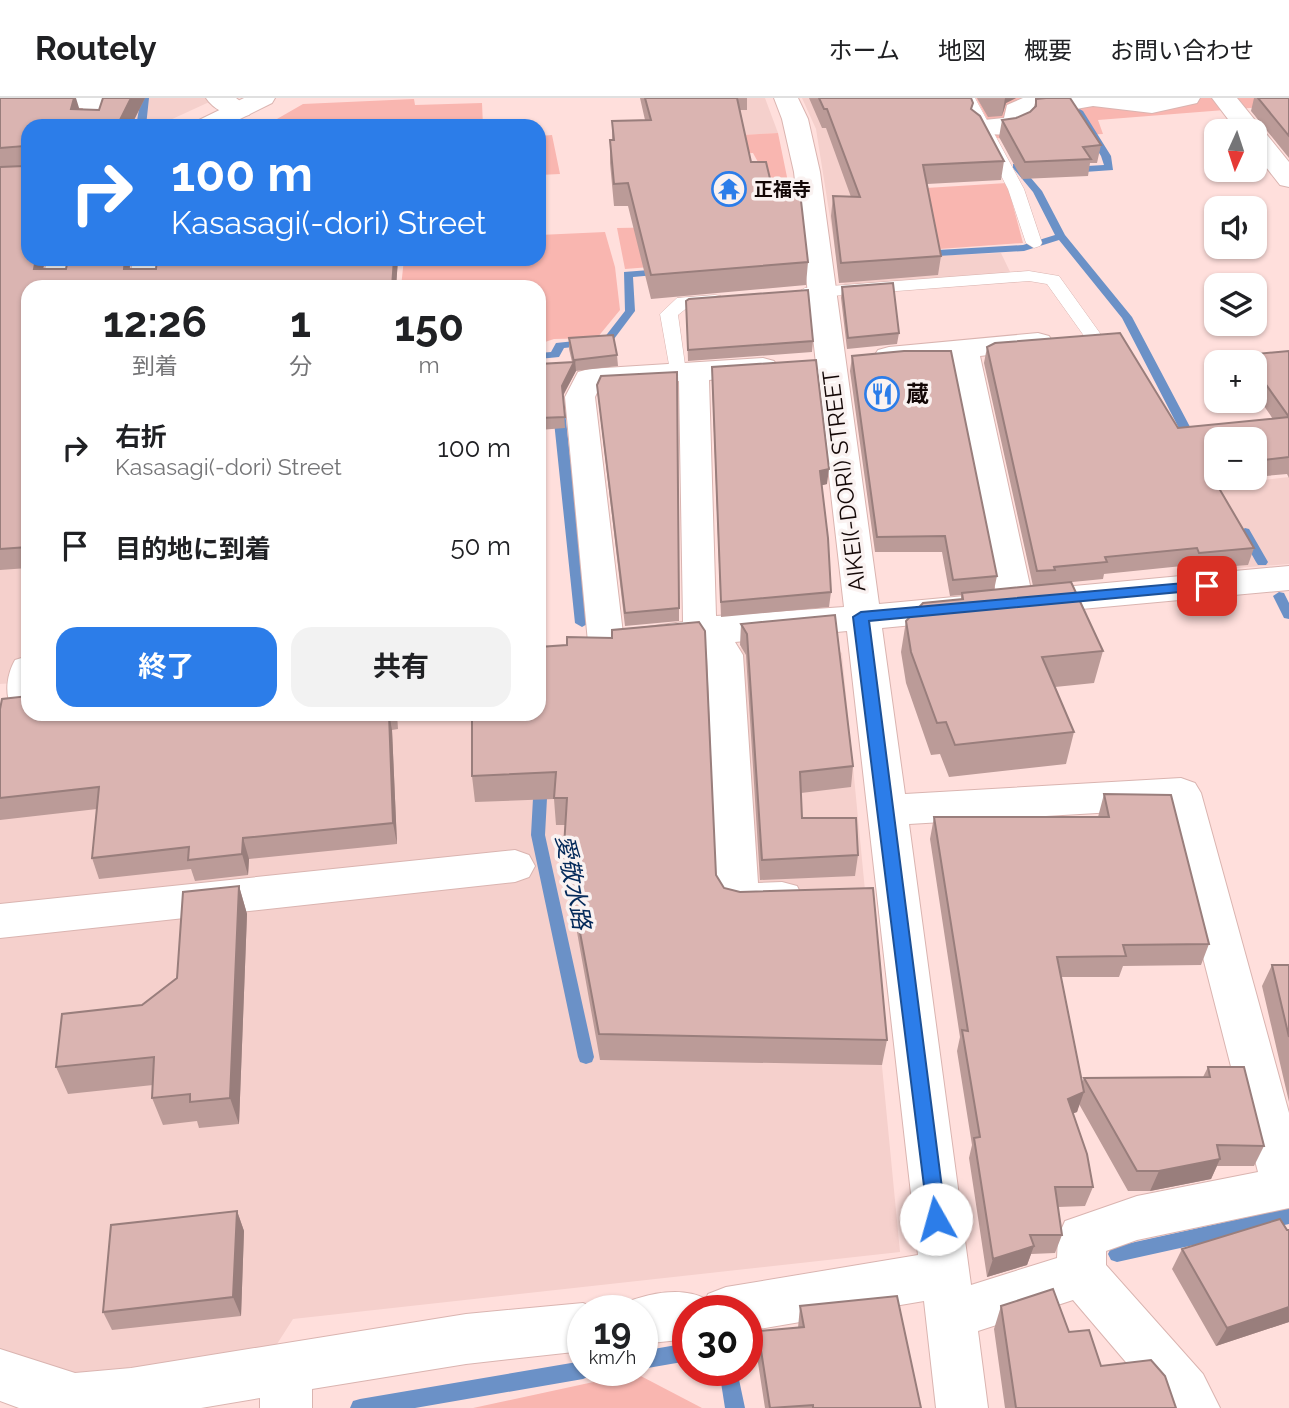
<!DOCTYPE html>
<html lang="ja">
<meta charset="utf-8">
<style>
body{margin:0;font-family:Raleway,"Noto Sans JP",sans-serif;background:#f2f2f2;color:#202124;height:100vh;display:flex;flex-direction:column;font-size:26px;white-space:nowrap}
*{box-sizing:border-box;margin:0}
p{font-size:23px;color:#757577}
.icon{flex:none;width:38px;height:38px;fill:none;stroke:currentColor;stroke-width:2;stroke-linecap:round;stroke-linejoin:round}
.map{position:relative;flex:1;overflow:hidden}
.side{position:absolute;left:21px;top:182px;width:525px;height:441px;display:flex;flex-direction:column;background:#fff;border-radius:21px;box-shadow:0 2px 5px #0004}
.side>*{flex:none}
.top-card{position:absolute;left:21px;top:21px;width:525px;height:147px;border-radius:21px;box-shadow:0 2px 5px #0004;background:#2c7de9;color:#fff;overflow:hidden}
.needle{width:46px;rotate:183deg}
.tools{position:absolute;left:1204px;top:21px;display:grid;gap:14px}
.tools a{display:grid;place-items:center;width:63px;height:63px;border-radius:14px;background:#fff;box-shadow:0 2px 5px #0004;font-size:35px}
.speed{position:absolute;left:567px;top:1197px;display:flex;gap:14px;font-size:35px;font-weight:700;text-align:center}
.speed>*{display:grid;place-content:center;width:91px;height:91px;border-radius:50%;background:#fff;box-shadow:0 2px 5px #0004;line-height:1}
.speed small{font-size:18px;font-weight:400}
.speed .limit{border:10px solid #d22;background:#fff;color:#111}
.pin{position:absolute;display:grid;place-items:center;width:60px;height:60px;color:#fff;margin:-30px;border-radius:14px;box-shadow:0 4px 10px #0006}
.me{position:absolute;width:77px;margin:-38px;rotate:353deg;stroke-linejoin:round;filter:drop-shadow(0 0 5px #0008)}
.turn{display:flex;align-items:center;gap:24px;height:147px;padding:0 35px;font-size:32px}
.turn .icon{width:91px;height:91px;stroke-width:2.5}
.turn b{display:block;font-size:49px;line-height:60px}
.eta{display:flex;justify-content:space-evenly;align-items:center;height:119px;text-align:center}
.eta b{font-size:42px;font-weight:700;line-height:49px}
.action{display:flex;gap:14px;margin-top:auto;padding:14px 35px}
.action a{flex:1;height:80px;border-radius:21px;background:#2c7de9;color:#fff;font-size:28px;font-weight:700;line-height:80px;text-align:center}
.action a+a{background:#f2f2f2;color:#202124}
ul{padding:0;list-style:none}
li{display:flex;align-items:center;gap:21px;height:98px;padding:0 35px}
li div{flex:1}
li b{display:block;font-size:26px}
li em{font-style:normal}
header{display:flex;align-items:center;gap:42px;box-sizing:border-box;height:98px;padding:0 35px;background:#fff;border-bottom:2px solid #e0e0e0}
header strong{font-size:33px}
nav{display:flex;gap:38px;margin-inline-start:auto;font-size:24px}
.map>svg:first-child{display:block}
.built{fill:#f5d0cc}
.green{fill:#f9b6b0}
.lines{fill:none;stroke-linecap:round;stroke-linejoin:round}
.stream{fill:#6b91c7;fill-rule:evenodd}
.lane-casing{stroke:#dab4b0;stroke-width:1}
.street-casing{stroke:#dab4b0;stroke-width:2}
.secondary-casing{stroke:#dab4b0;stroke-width:2}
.lane{fill:#fff;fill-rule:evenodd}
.street{fill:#fff;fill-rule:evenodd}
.secondary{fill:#fff;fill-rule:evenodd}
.wall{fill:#bb9b98}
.shaded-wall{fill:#997e7c}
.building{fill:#dab4b1;stroke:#997e7c;stroke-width:2}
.route{fill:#2c7de9;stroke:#1d5197;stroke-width:2}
.labels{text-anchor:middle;stroke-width:7;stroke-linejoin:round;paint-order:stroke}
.far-poi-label{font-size:19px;font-weight:bold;fill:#140807;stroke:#faf2f1;text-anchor:start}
.poi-label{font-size:23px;font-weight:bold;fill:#140807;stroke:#faf2f1;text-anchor:start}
.street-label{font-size:23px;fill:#140807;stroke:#faf2f1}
.water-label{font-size:24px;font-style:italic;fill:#022859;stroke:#faf2f1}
</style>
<header>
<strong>Routely</strong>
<nav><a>ホーム</a><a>地図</a><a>概要</a><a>お問い合わせ</a></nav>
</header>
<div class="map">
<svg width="1289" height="1310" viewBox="0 0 1289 1310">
<rect width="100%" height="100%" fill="#ffdfdc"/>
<path class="built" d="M0 0H218L157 28H28Z
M725 0H765L778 35 741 37Z
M802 0H907L881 160 1001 155 1012 178 857 193 840 183 816 31Z
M1289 379V466L1187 474 1154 411 1203 389Z
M28 414V584L0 586V418Z
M823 542 842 555 900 1154 293 1221 245 1296H0V617L539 616V567Z"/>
<path class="green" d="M976 0H1289V7L1098 22 1103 36 1005 41 997 40Z
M414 1 415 7 482 5 483 28H270V25L303 6Z
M778 35 787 79 791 158 625 171 617 130 781 127 769 84 753 55 697 57 741 37Z
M552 37 560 76 539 77V38Z
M1007 85 1023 145 939 151 926 90Z
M605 134 615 169 620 212 597 240 554 241 539 246V189H401L404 161H539V137Z
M635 1275 702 1310H473Z"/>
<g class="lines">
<path class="stream" d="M141 0H149L146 28H136Z
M1078 10 1083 13 1111 58 1113 72 1070 75 1065 72 1070 69 1104 67 1101 58 1073 13Z
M1013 66H1019L1042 93 1065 137 1132 219 1198 344 1196 346 1192 348 1186 344 1122 220 1059 142 1024 153 921 159 916 156 921 153 1023 147 1055 137 1033 94 1013 70Z
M662 171 667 174 666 176 633 179 635 213 611 245 564 250 559 259 539 261V255L551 254 556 245 604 240 625 213 624 174Z
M559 311 565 314 589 525 582 529 575 525 553 314Z
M1245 430 1249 431 1268 464 1266 467H1258L1256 464 1239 434Z
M1279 494 1284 495 1289 505V521L1284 520 1273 498Z
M541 677 546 678 548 682 545 737 594 959 592 964 586 966 580 964 578 959 531 737 534 682 536 678Z
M1289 1110V1126L1117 1164 1111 1162 1108 1156 1111 1150 1117 1148Z
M688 1245V1263L642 1271V1253Z
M583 1263V1272H592L590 1278 583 1281 415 1310H350L353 1303 360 1301Z
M719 1272H737L745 1310H725Z"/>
<g class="lane-casing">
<path id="lane" d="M961 0H975L1024 91 1042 145 1040 148 1034 150 1026 145 1008 91Z
M1029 173 1059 178 1102 238 1099 242H1087L1047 186 1029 183 805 200 796 195 805 190Z
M715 197 721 198 724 202 721 206 688 209 678 217 686 274 683 278H671L660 216 677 200Z"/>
</g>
<g class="street-casing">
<path id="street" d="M0 0H107L109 3 104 28H78L83 10 0 9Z
M206 0H236L252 12 249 17C234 21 214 13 206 0Z
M774 0H798L808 21 820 74 879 506 965 498 978 502 983 510 978 518 965 522 882 530 905 696 1181 680 1195 685 1201 695 1289 1015V1110L1137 1142 1106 1153V1167L1203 1276 1220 1310H1165L1073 1202 978 1233 988 1310H936L924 1203 747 1233V1213H688V1241L642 1246V1213H621L624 1205C649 1195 682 1188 706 1201L708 1196 726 1189 918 1157 847 533 735 544 743 557 758 785 782 784 797 788 803 800 797 812C774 819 746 821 723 814L717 802 707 559 699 547 653 551 640 548 635 539 640 530 683 524 679 283 600 288 595 299 624 544 619 553 606 556 593 553 588 544 565 299 578 274 589 271 763 260 774 263 778 269 774 275 709 282 716 518 844 509 794 74 782 21ZM1165 711 1258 1074 1137 1098 1065 1123 1058 1139 1057 1160 971 1187 909 726Z
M1023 0H1200L1197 5 1152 15 1093 8 1053 15H1030L1031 23C1019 40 992 38 974 33L970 28 974 23 1004 20 1007 7Z
M1212 0H1237L1289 64V89L1280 87 1255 55V33H1237Z
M47 161H75L70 189H42Z
M132 161H160L159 189H131Z
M1038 235 1049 238 1053 244 1049 250 980 258 1031 492 1289 468V492L1016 517 1004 513 998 505 950 261 889 267 878 264 874 258 878 252 889 249Z
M28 558V613L12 610C4 596 7 576 15 562Z
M515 752 529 757 535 768 529 779 515 784 0 840V806Z
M583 1205 601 1213H583V1253L466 1266 312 1291V1310H260V1300L201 1310H19L0 1303V1251L75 1275 131 1270 466 1216Z"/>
</g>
<g class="secondary-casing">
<path id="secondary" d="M244 0H275L272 5 226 28H193L197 23Z"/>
</g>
<use href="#lane" class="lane"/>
<use href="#street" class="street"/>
<use href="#secondary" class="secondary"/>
</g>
<path class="wall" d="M0 0 79 11 99 12 103 0H145L131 28H28V161H45L43 171H66L130 161V171H156L157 161H398L396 189H28V470L0 472Z
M640 0H747V12H740L751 64 773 93 808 164 806 187 651 201 628 108H614L610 65V42H612V23L645 22Z
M809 0H971L972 12 1004 63 1001 82 927 86 941 158 938 177 839 185 831 118 833 98 851 99 826 30H822Z
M977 0H1016L1006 5 1002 18 988 19Z
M1254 0H1289V60L1251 13Z
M1036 1 1101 47 1097 65H1090L1088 78 1022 81 999 39 1002 22 1016 20 1030 14 1034 9Z
M842 189 899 235 897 246 847 251 841 200Z
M686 203 813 243 812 254 688 263Z
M569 240 617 257 618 268 576 273 563 298 565 330 539 332V266L572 264 569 251Z
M987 249 1178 330 1273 321 1255 295V264H1243L1245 257 1289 253V380L1287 376 1255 379V341H1216V380H1246L1215 383 1254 450 1248 467 1194 471 1192 467 1104 476 1103 481 1052 486 1103 553 1094 585 1055 589 1074 634 1066 666 949 679 940 656 931 657 906 585 901 554 906 523 961 501V497L950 498 942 454H875L850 273 852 258 997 478 994 492 1033 488 984 265Z
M712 269 827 386 822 387 831 494 829 509 721 519 712 283Z
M597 287 679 510V523L625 528 598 299Z
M741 526 853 668 851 689 801 695 802 720 858 757 855 778 760 782 746 557 740 547Z
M0 611 28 616H397L398 631 392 632 397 746 249 761 248 777 195 783 191 771 99 781 92 760 97 711 0 722Z
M472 616 716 777 724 790 887 942 882 967 600 962 575 823H569L568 791H564L563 765 565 727H556L554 701 475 704 472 678Z
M1104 696 1209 846 1201 867 1123 868 1119 879H1061L1082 985 1084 980 1203 979 1208 969 1264 1048 1254 1068H1217L1211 1081 1150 1093H1128L1079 1006 1077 1014 1073 1015 1093 1089 1085 1108 1058 1109 1062 1137 1055 1155 1031 1156 1027 1167 987 1179 969 1060 972 1047 957 953 960 939 930 741 934 719H1098Z
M239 788 247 816 239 1026 199 1030 197 1023 163 1027 152 1000 153 987 68 996 56 969 142 907 177 880Z
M1272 867H1289V1004L1262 888Z
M237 1113 244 1133 241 1218 112 1232 103 1214Z
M1287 1132H1289V1224L1216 1248 1172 1171 1182 1151Z
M800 1208 921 1310H765L756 1252 758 1233 798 1230Z
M1001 1208 1069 1234 1101 1268 1176 1310H1005L994 1231Z"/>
<path class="shaded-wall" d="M74 0H76L80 13 71 11Z
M131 0H145L131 28H117Z
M1005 0H1016L1006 5 1002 18Z
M36 161H45L40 189 34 171Z
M125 161H130L129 189 124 171Z
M394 161H398L396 189H392Z
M575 262 576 273 562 299V288Z
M829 371 827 386 819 388 820 373Z
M389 616 392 632 397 746 393 725Z
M243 740 249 761 248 777 242 756Z
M239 788 247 816 239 1026 230 1000Z
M1084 994 1077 1014 1061 1020 1068 1001Z
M1220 1061 1211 1081 1150 1093 1159 1073Z
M237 1113 244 1133 241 1218 233 1199Z
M1034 1148 1027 1167 987 1179 993 1161Z
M1289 1209V1224L1216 1248 1227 1230Z"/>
<path class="building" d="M0 0H74L71 11 99 12 103 0H131L117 28H28V161H36L34 171H66L68 161H125L124 171H156L157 161H394L392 189H28V449L0 451V69L24 68V48L0 50Z
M645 0H737L751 64H766L773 93 800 94 808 164 651 177 628 85 614 86 610 42H614L612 23 651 22Z
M819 0H971L973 5 971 11 980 18 1004 63 923 67 941 158 841 165 833 98 860 99 827 11H824Z
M1046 0H1070L1101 47 1083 49 1091 61 1025 64 1002 22 1016 20 1030 14 1036 8V1Z
M1258 0H1289V38Z
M893 185 899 235 848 240 842 189Z
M808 192 813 243 688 252 686 203 689 201Z
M1120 235 1178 330 1289 319 1255 271V264H1250L1245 257 1289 253V359L1255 363V341H1216V366L1206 368 1254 450 1199 455 1197 450 1105 459 1107 464 1054 469 1055 472 1037 473 987 249 995 245Z
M613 237 617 257 575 262 562 288 565 319 539 320V266L574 264 569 240Z
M904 253H951L997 478 953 482 945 438 877 439 852 258Z
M816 262 829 371 820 373 828 440 831 494 721 504 712 269Z
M677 274 679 510 625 515 597 287 601 278Z
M1071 484 1103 553 1042 559 1074 634 955 647 946 624 937 625 911 554 906 523 923 505 963 501 962 495Z
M835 517 853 668 800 674 802 720H856L858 757 762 762 747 536 741 526Z
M699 524 705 533 716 777 724 790 740 794 873 790 887 942 599 936 573 797H568L570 764 563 765 567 700H554L556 674 472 678V616H539V549L567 547V539L612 540V532Z
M28 598V616H389L393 725 243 740 242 756 188 762 189 749 92 760 99 689 0 700V611L2 601Z
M1104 696 1171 697 1209 846 1123 847 1126 858 1057 859 1084 994 1068 1001 1087 1056 1093 1089H1055L1062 1137H1030L1034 1148 993 1161 974 1040 980 1039 962 932 968 933 934 719H1109Z
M239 788 230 1000 190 1004V996L152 1000 154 959 56 969 62 916 142 907 177 880 183 794Z
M1272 867H1289V939Z
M1208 969H1244L1264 1048 1217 1047 1220 1061 1159 1073H1137L1084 980 1210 979Z
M237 1113 233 1199 103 1214 111 1127Z
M1280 1121 1287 1132H1289V1209L1227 1230 1182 1151Z
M1053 1191 1069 1234 1089 1232 1101 1268 1151 1262 1165 1278 1176 1310H1016L1001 1208Z
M897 1198 921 1310H813V1307L770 1310 758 1233 804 1229 800 1208Z"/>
<path class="route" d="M1207 483 1212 484V491L869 523 946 1121 943 1128 936 1131 929 1128 853 519 861 514Z"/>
<defs>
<g id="temple-ring" transform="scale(1.75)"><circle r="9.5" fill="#faf2f1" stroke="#2c7de9" stroke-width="1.5"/><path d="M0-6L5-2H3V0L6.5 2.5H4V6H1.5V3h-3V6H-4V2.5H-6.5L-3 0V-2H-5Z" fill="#2c7de9"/></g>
<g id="restaurant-ring" transform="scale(1.75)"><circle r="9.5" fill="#faf2f1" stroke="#2c7de9" stroke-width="1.5"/><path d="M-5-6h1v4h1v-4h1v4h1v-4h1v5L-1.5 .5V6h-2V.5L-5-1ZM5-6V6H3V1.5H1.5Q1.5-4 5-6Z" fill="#2c7de9"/></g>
</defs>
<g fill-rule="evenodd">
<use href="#temple-ring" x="729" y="91"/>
<use href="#restaurant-ring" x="882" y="296"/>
</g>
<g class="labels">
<g class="far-poi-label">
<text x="754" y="98">正福寺</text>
</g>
<g class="poi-label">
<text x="906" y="304">蔵</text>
</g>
<g class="street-label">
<text transform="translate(844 383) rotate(-97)" y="8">AIKEI(-DORI) STREET</text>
</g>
<g class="water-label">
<text transform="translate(573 784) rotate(79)" y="8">愛敬水路</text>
</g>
</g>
</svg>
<div class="tools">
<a><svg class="needle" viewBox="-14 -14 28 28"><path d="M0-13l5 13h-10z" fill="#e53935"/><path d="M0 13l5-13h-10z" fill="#757577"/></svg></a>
<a><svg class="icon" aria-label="sound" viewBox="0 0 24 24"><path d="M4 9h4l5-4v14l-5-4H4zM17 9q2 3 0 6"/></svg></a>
<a><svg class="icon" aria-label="layers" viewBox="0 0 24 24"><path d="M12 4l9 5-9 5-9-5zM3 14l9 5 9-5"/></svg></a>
<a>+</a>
<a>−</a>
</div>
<div class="speed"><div>19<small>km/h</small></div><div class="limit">30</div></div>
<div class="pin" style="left:1207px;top:488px;background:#d93025"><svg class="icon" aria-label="arrive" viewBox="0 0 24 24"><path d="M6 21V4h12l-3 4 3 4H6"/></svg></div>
<svg class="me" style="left:936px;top:1121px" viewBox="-20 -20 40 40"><circle r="19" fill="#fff"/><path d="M0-13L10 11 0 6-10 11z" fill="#2c7de9"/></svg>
<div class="top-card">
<div class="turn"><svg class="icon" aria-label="right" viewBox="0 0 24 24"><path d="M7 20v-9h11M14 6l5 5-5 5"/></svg><div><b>100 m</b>Kasasagi(-dori) Street</div></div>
</div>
<section class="side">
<div class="eta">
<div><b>12:26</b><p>到着</p></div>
<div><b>1</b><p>分</p></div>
<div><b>150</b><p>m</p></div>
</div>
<ul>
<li><svg class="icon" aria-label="right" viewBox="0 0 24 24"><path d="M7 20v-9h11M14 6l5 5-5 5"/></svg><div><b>右折</b><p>Kasasagi(-dori) Street</p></div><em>100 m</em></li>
<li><svg class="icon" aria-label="arrive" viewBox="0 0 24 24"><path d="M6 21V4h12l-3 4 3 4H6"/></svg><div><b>目的地に到着</b></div><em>50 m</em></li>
</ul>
<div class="action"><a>終了</a><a>共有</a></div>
</section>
</div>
